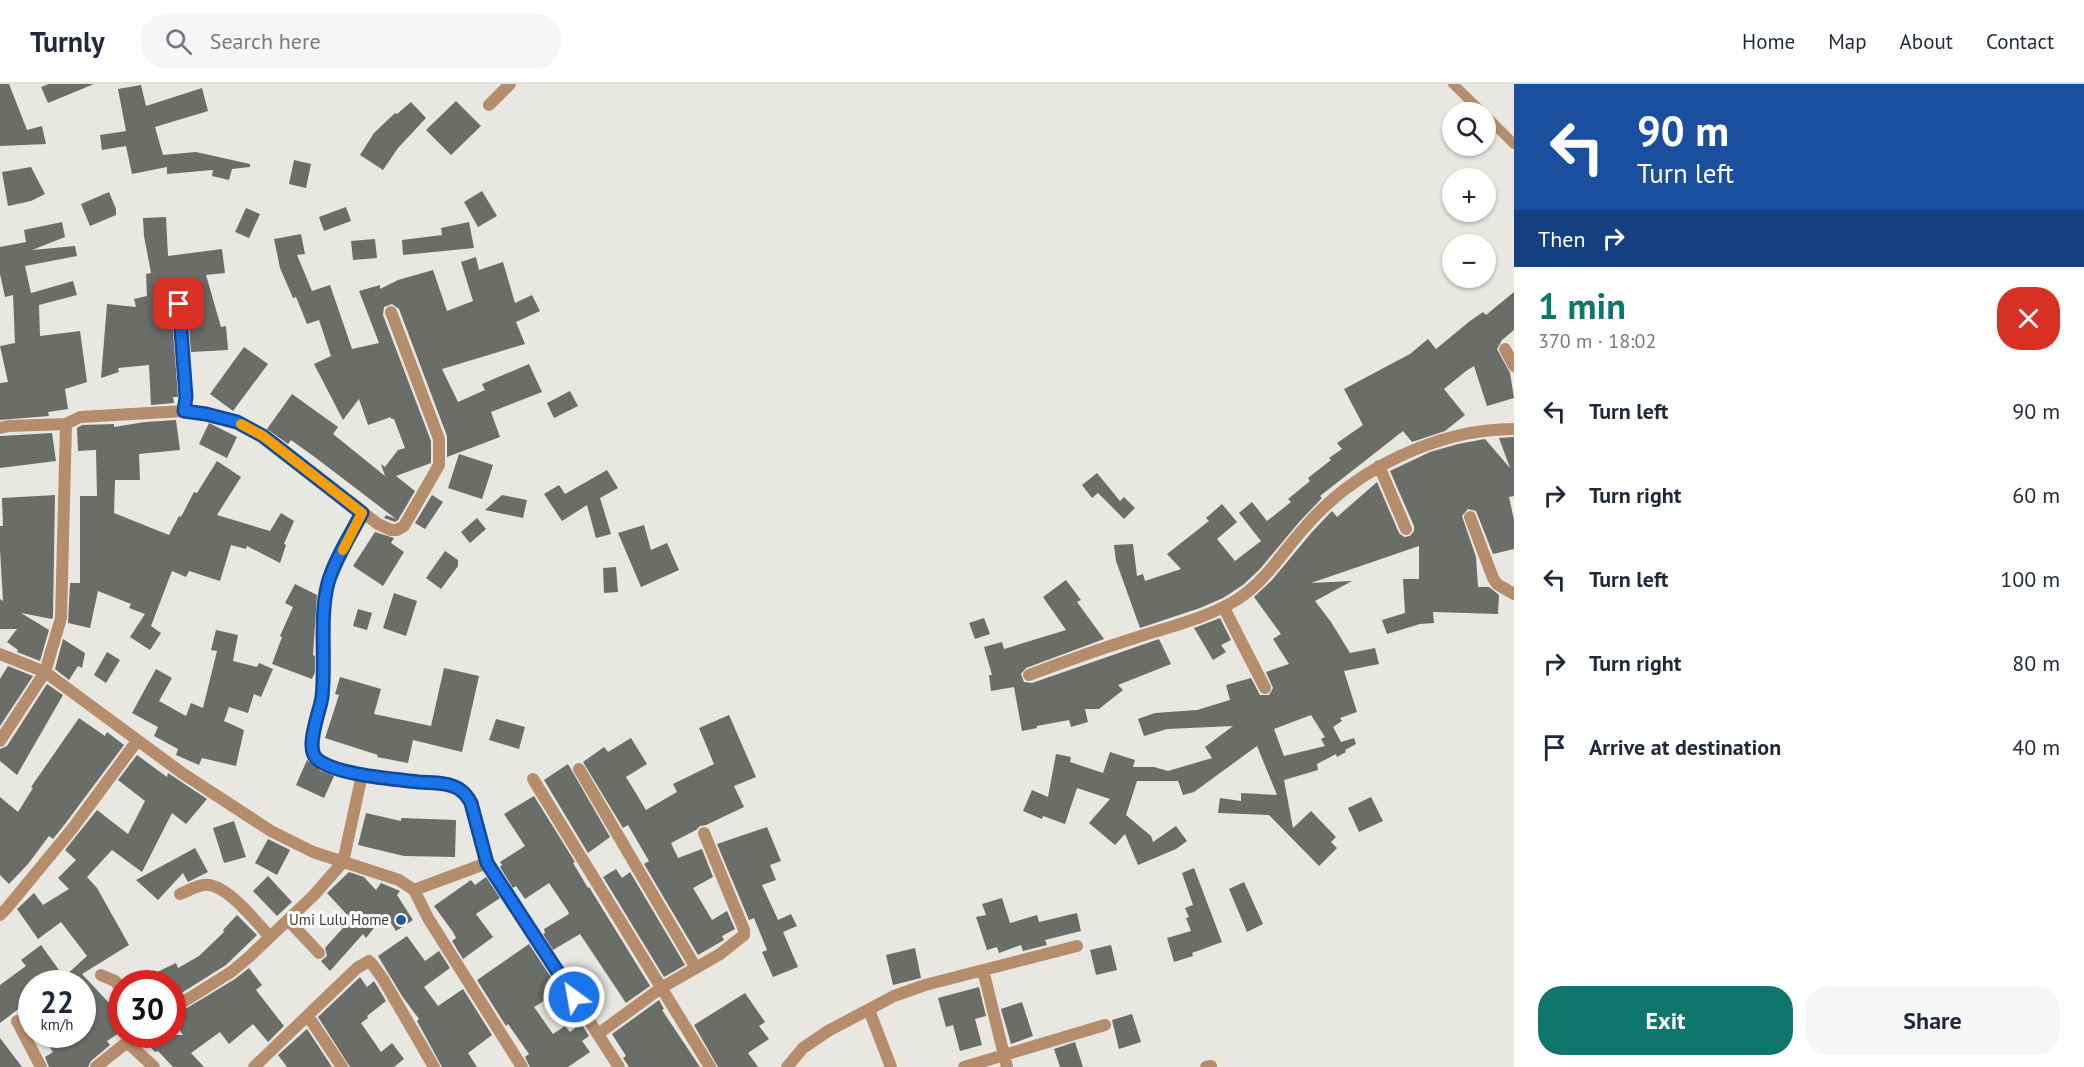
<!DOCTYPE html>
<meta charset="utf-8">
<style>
body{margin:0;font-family:"PT Sans",sans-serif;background:#f6f6f7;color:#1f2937;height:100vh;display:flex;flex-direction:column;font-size:22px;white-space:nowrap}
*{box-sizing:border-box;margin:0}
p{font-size:20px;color:#747a83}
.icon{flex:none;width:33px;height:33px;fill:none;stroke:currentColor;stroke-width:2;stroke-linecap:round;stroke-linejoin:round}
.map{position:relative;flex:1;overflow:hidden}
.drawer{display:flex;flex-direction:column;background:#fff;width:570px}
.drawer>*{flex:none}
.banner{background:#1a4fa0;color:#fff;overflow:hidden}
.tools{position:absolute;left:1442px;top:18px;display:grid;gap:12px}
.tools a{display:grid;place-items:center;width:54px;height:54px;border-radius:50%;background:#fff;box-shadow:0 2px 4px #0004;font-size:30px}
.speed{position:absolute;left:18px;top:886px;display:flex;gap:12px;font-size:30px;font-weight:700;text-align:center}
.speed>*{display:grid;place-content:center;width:78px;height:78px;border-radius:50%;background:#fff;box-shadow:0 2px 4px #0004;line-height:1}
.speed small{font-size:15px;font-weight:400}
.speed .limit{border:9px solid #d22;background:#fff;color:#111}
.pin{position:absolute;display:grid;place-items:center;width:51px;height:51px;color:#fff;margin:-26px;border-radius:12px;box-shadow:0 3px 9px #0006}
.me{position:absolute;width:66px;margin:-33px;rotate:328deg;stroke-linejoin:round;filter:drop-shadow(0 0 4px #0008)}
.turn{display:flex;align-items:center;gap:21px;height:126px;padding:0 24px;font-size:27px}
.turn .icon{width:78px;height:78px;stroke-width:2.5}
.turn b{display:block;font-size:42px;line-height:51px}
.then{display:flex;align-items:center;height:57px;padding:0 24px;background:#0003;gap:12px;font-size:22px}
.round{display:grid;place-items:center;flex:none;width:63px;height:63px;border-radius:24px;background:#f6f6f7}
.summary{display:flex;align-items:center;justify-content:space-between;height:102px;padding:0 24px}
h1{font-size:36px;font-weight:700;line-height:45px;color:#0f766e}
.button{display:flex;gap:12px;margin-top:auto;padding:12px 24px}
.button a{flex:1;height:69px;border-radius:24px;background:#0f766e;color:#fff;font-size:24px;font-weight:700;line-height:69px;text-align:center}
.button a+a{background:#f6f6f7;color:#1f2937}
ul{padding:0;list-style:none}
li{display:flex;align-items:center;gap:18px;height:84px;padding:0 24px}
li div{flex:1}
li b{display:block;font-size:22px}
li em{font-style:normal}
header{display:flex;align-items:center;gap:36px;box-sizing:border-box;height:84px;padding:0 30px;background:#fff;border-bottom:2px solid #e0e1e3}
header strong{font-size:28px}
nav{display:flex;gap:33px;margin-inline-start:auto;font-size:21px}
.search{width:420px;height:54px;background:#f6f6f7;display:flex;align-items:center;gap:15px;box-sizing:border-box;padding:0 21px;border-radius:24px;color:#747a83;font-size:22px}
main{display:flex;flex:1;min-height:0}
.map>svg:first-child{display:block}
.building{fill:#6b6d69;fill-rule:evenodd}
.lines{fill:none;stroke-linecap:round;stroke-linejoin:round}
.lane{stroke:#b58d6c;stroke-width:10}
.street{stroke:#b58d6c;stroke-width:12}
.route-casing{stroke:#114b97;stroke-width:15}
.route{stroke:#1a73e8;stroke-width:10}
.slow{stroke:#f59e0b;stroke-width:10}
.poi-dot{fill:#225e95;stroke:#fff;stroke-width:2}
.labels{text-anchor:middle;stroke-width:6;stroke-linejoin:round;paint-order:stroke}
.poi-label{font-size:15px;fill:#3b3b39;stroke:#fff;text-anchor:end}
</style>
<header>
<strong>Turnly</strong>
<div class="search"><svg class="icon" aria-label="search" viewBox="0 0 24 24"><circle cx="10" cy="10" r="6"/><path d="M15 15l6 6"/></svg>Search here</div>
<nav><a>Home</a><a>Map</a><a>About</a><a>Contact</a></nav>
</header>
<main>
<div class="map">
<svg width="1514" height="983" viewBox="0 0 1514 983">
<rect width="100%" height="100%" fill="#e8e7e2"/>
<path class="building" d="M0 0H9L27 46 42 42 46 60 0 62Z
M49 0H94L48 19 41 3Z
M141 1 146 22 202 4 208 27 155 43 163 71 196 68 250 80V83L232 85 229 96 212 92 213 86 167 90V83L132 90 126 62 102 66 100 51 126 47 118 5Z
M456 17 481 42 451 71 426 46Z
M411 18 426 34 398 64 383 86 360 71 374 49 395 29 397 30Z
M294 76 311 80 306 104 289 100Z
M31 83 45 110 31 117 8 122 2 88Z
M482 107 497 132 478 143 464 118Z
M109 108 116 125V131L90 142 81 120Z
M346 123 351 137 324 147 319 133Z
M246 124 260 130 249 154 235 148Z
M166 133 168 172 222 165 225 189 206 191 221 243 226 242 228 266 191 268 187 219 182 212 174 214 171 221 178 313H173L174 319 151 321 149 281 118 284 119 288 101 294 107 220 136 223 134 215 147 212 146 190 151 189 144 152 143 134Z
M62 138 65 153 32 166 75 162 77 172 25 182 31 209 73 197 77 211 39 221 40 252 80 247 87 298 65 305 68 325 48 328 49 332 0 336V299L8 298 0 262 15 259 13 211 5 213 0 190V163L26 158 24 146Z
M469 138 474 164 403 171 402 156 442 151 441 144Z
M301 150 305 170 297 171 312 207 330 201 352 265 379 259 359 207 380 201V205L398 196 433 186 447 227 473 217 461 178 476 173 479 186 503 178 515 219 532 211 540 227 516 238 525 260 442 285 458 318 485 306 482 300 529 280 542 308 491 328 500 353 447 373V352L399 225 392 220 384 223 383 231 431 357V379L396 392 415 407 398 436 395 438 384 434 386 431 396 435 316 374 291 356 288 360 267 345 292 310 338 343 333 350 385 392 381 380 385 383 398 366 405 364 394 335H391V333L368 341 359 315 343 336 314 280 331 272 319 236 307 240 296 213 293 214 280 184 274 155Z
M375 155 377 174 353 176 351 157Z
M1514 208V246L1502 256 1497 265 1510 289 1514 314 1487 322 1474 282 1466 287 1444 305 1465 331 1445 347 1412 358 1403 347 1320 412 1322 414 1300 437 1260 485 1243 501 1223 514 1200 524 1140 544 1116 477 1114 461 1133 460 1137 492 1143 490 1145 497 1181 485 1167 470 1209 437 1206 434 1222 420 1237 438 1217 455 1235 477 1261 457 1239 429 1252 418 1267 437 1291 418 1288 415 1310 397 1308 394 1331 376 1329 374 1342 365 1337 359 1363 341 1344 305 1410 270 1428 255 1436 265 1470 237 1483 228 1486 231Z
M244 263 268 280 233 327 210 310Z
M570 307 578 322 554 334 547 319Z
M176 336 180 366 139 370 140 396H115L114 429 169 451 179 432 181 433 194 408 197 409 217 377 241 393 217 431 270 447 281 429 294 437 284 460 286 461 280 479 247 462 246 465 231 461 220 497 189 487 186 493 172 487 151 542 161 549 150 566 130 553 145 530 129 524 131 520 98 507 90 544 68 539 70 499H80V412H97L96 366 78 367 77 344 82 341 114 340V343L145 338Z
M209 339 237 353 227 374 199 360Z
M52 349 56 377 0 384V352Z
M1514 353V412L1509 413 1514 436V465L1493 470 1476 427 1468 425 1462 432 1476 473 1478 503H1489L1499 511 1498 530 1433 528 1434 539 1420 540 1387 550 1382 536 1405 529 1403 495H1419V462L1311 499 1352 497 1315 517 1331 538 1350 569 1375 564 1379 580 1344 587 1357 628 1340 634 1342 637 1333 643 1341 658 1354 654 1356 660 1345 666 1346 668 1337 673 1336 670 1317 680 1318 686 1284 696 1293 744 1311 727 1336 753 1331 758 1337 764 1319 782 1269 731 1218 729 1220 714 1241 717V709L1277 711 1257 662 1194 708 1183 711 1178 697H1137L1126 731 1151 752 1153 758 1176 742 1187 757 1176 765 1138 781 1125 750 1115 761 1089 739 1110 715 1077 704 1065 740 1043 732 1042 735 1023 727 1032 706 1048 713 1056 670 1071 673 1070 678 1103 689 1110 668 1135 676 1133 683H1154L1168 687 1212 674 1205 663 1233 642 1167 645 1144 652 1138 635 1155 629 1197 626 1230 616 1226 601 1251 594 1260 611H1269L1273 604 1266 588 1289 580 1273 555 1281 550 1254 513 1272 496 1312 448 1332 427 1337 433 1377 398 1399 449 1404 453 1410 452 1414 447V442L1390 387 1430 368 1458 360 1485 355 1510 384 1499 354ZM1311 631 1325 653 1321 655 1325 662 1284 672 1274 645Z
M459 370 493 381 482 415 448 404Z
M607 386 618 404 600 414 611 450 596 454 587 421 562 437 544 410 559 401 565 410Z
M1097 389 1120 417 1124 413 1135 424 1124 435 1098 409 1092 414 1082 401Z
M55 411 53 533 52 535 21 529 49 546 40 577 17 568 18 566 7 558 17 545H0V515L3 517 0 465V442H3L2 414Z
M432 411 443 418 425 445 415 439Z
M502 411 527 416 523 434 485 426Z
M477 434 486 445 470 459 461 448Z
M644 441 651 466 667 459 679 486 641 503 618 449Z
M375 448 394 454 391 459 404 468 383 502 353 482Z
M445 467 458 476V482L441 505 426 494Z
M616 483 618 508 604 509 603 484Z
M1066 496 1081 516 1077 518 1104 555 1026 584 1021 590 1024 598 1032 599 1159 555 1171 580 1118 601 1123 606 1099 625H1085L1088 638 1071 643 1069 636 1037 642V644L1022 647 1014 603 991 607 989 591H992L984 563 1002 558 1004 565 1066 546 1043 513Z
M295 500 317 511 313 571 315 572V588L312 595 272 580 282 553 280 552 293 523 285 519Z
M394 509 417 517 406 552 383 544Z
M358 525 372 529 367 546 353 542Z
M984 534 990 550 975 555 969 539Z
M1220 534 1231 556 1221 561 1226 568 1213 576 1194 544Z
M216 546 238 551 233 577 257 583 259 579 273 585 261 613 254 610 248 629 229 623 224 637 244 646 236 682 202 674 199 681 176 671 178 665 154 652 158 643 132 629 156 585 172 594 159 617 186 632 191 619 203 624 217 567 211 566Z
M63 555 85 569 82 584 78 582 69 596 55 585Z
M107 568 120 576 106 599 94 591Z
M8 582 33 592 0 642V595Z
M444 584 479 592 462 668 413 656 408 679 377 673 378 671 325 654 339 611 335 610 340 593 381 605 374 630 431 642Z
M47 600 63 611 17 691 0 677V665L7 662Z
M729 631 756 693 734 702 744 723 706 741 700 742 696 746 671 759 678 774 702 765 713 793 693 804 712 836 727 827 735 845 722 852 724 856 698 871 644 780 649 777 628 741 623 744 583 678 604 663 608 668 631 654 647 680 626 693 646 726 677 708 673 700 714 680 699 644Z
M79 634 105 652 107 648 124 661 65 740 53 755 49 752 28 780 9 800 0 791V713L18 728 33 704 31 703Z
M496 635 525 643 519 665 489 656Z
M137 671 167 693 168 689 207 715 186 740 172 729 142 788 112 766 87 793 97 804 129 861 82 890 111 921 114 919 122 930V947L107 957 110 961 91 977 88 983H49L45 973 53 968 41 951H82V900H32V938L21 923 0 939V901L26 882 21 876 41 861 64 893 87 872 61 838 38 855 17 825 34 809 43 821 69 805 58 794 76 776 65 766 97 726 128 750 145 717 118 696Z
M307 676 321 687 334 692 324 714 296 701Z
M568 680 610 753 588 769 544 696Z
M534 712 575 778 573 779 588 804 589 803 650 902 626 919 580 850 553 866 543 850 545 849 544 845 569 830 568 827 549 799 525 815 516 802 513 804 500 783 502 781 500 778 525 762 504 730Z
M1371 713 1383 737 1359 748 1348 724Z
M366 729 401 737V734L456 736 455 773 404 772 358 761Z
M234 737 246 773 224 779 213 744Z
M767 743 781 777 770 781 776 796 762 801 778 836 791 830 797 842 783 848 798 883 773 893 762 868 767 866 754 834 749 836 717 760Z
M268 755 290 766 277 791 255 779Z
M195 764 208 788 188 798 183 789 158 816 136 796Z
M1194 784 1222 858 1192 869 1193 872 1174 878 1167 854 1191 847 1186 834 1189 833 1185 824 1193 821 1182 789Z
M616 785 622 794 630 788 685 881 664 893 603 793Z
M349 788 364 793 376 806 381 799 400 807 397 811 413 836 396 847 385 830 366 854 363 850 330 887 321 877 327 872 325 864 351 835 327 809Z
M268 792 292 818 277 832 253 807Z
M486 793 500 814 476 830 493 853 463 875 452 857 456 854 453 848 434 822 471 796 475 801Z
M1244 798 1263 840 1247 848 1229 805Z
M1002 814 1010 839 1037 831 1039 838 1077 829 1081 847 1045 856 1047 861 1023 867 1021 861 999 869 997 863 987 866 976 833 986 831 982 820Z
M237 831 257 851 226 881 172 915V900H152L160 895 157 888 176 879 178 884 199 872 224 848 223 846Z
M407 852 425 877 439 867 450 884 424 903 438 922 463 905 492 951 468 969 477 983H442L417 937 419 935 402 912 378 872Z
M529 860 560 907 534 923 553 950 565 942 570 948 581 939 589 952 582 957 590 968 568 983H530L525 973 529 970 508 940 506 942 477 896Z
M1111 861 1117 886 1096 891 1090 866Z
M915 864 921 894 893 901 886 871Z
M249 884 262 901 256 906 284 942 268 958 253 940 229 960 220 948 191 969 204 983H173L158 967 155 968 145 957 147 956 144 951H183L172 936V933L235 895Z
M360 893 367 903 374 897 386 917 367 932 368 934 361 939 381 968 392 959 404 975 394 983H350L318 933Z
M979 903 986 932 975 935 982 961 960 967 953 941 946 943 938 914Z
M745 909 765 938 759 942 769 955 748 969 758 983H718L694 941Z
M659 916 664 925 662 926 700 983H629L623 974 626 972 612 950Z
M1022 918 1033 952 1011 960 1001 925Z
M1132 930 1141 958 1119 965 1112 936Z
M307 945 332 983H287L278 971Z
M0 954 22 983H0Z
M1075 958 1083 983H1060L1054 965Z"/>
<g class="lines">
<path class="lane" d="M1453 0 1482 28
M1485 31 1514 60"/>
<path class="street" d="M489 21 510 0
M179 220 186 313 184 327
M1505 265 1514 282
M0 344 9 342 66 340
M1379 382 1406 445
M362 429C350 452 335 475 328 499 318 535 326 577 322 613 320 628 304 664 317 675 335 691 395 695 419 698 432 700 448 698 459 705 465 709 468 713 471 719L487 779 414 806
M1470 433 1493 494 1497 500 1514 510
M1224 524 1265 604
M0 570 45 588 182 689 271 747 313 768 399 796 414 806 428 834 522 983
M1029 591C1066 577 1103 564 1141 552 1173 542 1209 533 1238 515 1267 496 1283 467 1306 442 1355 385 1438 345 1514 345
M0 657 45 588 61 534 66 340 80 333 184 327 206 330 237 338 263 352 378 440 391 446H397L404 442 439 381V355L391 228
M579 685 696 884
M533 695 710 983
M487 779 619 983
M180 810C188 807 196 802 203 801 225 797 256 838 270 853
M0 831 7 824 72 745 137 657
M288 836 319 869
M983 886 1007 983
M101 891 115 897 122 905
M172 925 231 888 249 873 314 811 343 778 362 691
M869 926 891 983
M308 932 342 983
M17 937 41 983
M598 950 661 904 720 870 744 851V846L704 749
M127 958 154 983
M96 983 136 951
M254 983 357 884 369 877 372 880 383 895 434 983
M787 983 803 964 828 947 894 912 925 901 1077 862
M964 983 1105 941
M1206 983 1211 982"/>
</g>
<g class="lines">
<g class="route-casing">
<path id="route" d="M179 220 186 313 184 327 206 330 237 338 263 352 362 429C350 452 335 475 328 499 319 532 326 578 322 613 320 628 304 664 317 675 335 691 394 695 419 698 432 699 448 698 459 705 465 709 468 713 471 719L487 779 574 913"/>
</g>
<use href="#route" class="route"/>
<path class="slow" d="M241 340 263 352 362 429 343 466"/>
</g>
<circle class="poi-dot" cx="401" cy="836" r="6"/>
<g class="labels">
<g class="poi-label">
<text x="389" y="841">Umi Lulu Home</text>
</g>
</g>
</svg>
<div class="tools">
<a><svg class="icon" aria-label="search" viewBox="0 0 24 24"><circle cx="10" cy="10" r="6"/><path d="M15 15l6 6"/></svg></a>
<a>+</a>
<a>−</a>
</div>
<div class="speed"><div>22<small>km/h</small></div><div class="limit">30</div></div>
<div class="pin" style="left:179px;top:220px;background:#d93025"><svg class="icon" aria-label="arrive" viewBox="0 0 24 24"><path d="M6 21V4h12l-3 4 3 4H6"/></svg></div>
<svg class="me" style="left:574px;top:913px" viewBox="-20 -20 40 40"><circle r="17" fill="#1a73e8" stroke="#fff" stroke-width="3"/><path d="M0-11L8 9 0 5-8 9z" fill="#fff"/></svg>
</div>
<section class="drawer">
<div class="banner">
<div class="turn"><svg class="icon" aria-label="left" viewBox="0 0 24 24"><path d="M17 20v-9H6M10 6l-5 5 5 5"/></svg><div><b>90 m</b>Turn left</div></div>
<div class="then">Then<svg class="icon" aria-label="right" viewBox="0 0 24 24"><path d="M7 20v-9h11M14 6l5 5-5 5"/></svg></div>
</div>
<div class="summary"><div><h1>1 min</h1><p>370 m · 18:02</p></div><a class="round" style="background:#d93025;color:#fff"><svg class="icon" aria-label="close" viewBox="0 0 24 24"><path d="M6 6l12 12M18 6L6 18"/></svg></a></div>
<ul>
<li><svg class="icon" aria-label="left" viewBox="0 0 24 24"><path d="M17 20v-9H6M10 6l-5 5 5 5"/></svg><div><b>Turn left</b></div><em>90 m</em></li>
<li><svg class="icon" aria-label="right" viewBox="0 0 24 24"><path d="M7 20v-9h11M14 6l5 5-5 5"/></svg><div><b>Turn right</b></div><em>60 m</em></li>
<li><svg class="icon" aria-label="left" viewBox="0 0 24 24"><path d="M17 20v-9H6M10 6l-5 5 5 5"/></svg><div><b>Turn left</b></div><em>100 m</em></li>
<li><svg class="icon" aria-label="right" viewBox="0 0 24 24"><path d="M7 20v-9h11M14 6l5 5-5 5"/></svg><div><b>Turn right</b></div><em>80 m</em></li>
<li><svg class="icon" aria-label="arrive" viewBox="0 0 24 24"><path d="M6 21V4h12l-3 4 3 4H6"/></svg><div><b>Arrive at destination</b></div><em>40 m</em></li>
</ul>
<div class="button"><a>Exit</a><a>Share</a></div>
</section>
</main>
